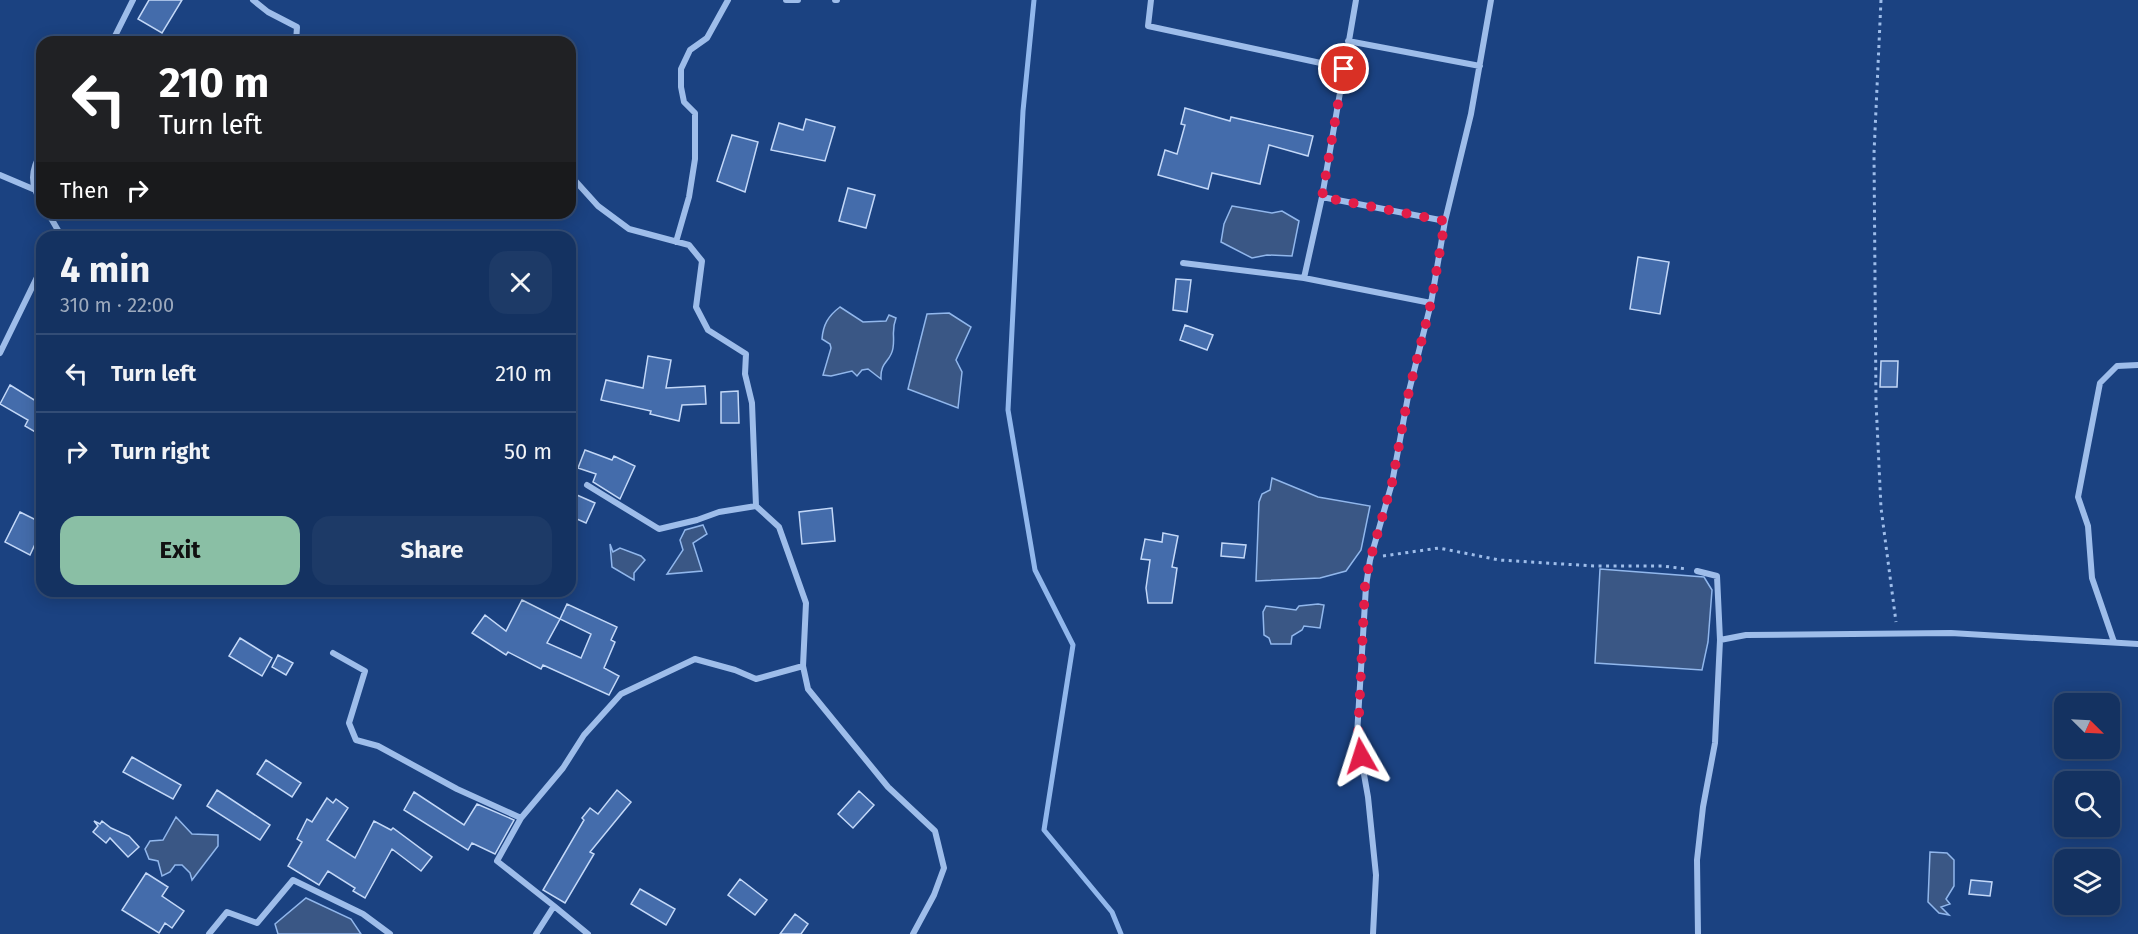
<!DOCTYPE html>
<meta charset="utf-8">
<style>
body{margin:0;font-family:"Fira Sans",sans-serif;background:#1d3a67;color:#f1f3f6;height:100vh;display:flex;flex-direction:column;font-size:22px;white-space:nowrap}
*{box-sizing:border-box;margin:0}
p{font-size:20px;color:#9daabd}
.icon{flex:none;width:33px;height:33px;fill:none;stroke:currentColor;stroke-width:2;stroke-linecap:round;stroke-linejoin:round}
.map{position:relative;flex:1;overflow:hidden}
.sheet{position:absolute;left:36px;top:231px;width:540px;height:366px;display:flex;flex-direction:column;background:#143261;border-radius:18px;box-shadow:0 3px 15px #0003,0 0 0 2px #334d76}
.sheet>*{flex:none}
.guide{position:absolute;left:36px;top:36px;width:540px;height:183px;border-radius:18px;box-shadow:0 3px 15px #0003,0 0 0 2px #334d76;background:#202124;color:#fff;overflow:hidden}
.needle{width:39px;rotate:114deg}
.controls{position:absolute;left:2054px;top:693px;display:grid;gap:12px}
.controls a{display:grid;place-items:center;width:66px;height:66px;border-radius:12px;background:#143261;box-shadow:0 3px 15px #0003,0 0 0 2px #334d76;font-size:30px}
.pin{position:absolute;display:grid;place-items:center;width:51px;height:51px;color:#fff;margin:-26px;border:3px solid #fff;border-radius:50%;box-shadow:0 2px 6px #0007}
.me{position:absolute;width:66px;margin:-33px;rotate:354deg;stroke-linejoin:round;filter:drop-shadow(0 0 4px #0008)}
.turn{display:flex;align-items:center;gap:21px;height:126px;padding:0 24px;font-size:27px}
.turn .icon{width:78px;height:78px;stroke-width:2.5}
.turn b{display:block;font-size:42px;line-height:51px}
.then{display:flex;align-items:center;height:57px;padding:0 24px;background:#0003;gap:12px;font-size:22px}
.round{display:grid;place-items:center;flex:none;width:63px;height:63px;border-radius:18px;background:#1d3a67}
.summary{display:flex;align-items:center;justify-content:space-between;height:102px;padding:0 24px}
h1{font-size:36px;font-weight:700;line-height:45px}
.action{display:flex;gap:12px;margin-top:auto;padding:12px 24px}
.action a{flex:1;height:69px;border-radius:18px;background:#8abfa5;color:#111;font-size:24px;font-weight:700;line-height:69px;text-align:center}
.action a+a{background:#1d3a67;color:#f1f3f6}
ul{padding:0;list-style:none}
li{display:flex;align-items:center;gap:18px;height:78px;padding:0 24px;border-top:2px solid #334d76}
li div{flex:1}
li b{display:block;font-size:22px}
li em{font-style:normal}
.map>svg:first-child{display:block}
.water{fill:#3a5785;stroke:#91b7ec;stroke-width:1.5}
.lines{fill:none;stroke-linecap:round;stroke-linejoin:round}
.stream{stroke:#91b7ec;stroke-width:5}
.building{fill:#446cab;stroke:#c3d8f8;stroke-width:1.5}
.path{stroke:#9ebdea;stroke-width:3;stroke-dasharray:3 4.5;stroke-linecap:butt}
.street{stroke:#9ebdea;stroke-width:6}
.route{stroke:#e11d48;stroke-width:10;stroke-dasharray:0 18}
</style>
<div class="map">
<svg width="2138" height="934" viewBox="0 0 2138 934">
<rect width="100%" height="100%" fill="#1b4281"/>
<path class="water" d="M1232 206 1272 213 1282 211 1299 221 1292 256 1267 255 1252 258 1221 242 1224 224Z
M840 307 863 322 886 321 889 315 896 318C891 331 895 335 893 348 891 362 880 361 881 379L868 369 862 370 857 376 852 371 831 376 823 375 831 348 830 344 822 339C823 325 828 316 840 307Z
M949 313 971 327 956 360 962 372 958 408 908 389 927 314Z
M1272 478 1318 497 1370 506 1361 550 1346 571 1320 578 1256 581 1259 502 1262 494 1270 490Z
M703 525 707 534 693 543 702 571 667 574 683 550 680 540 685 530Z
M610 544 613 552 620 548 641 556 645 560 634 573V580L612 567Z
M1600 569 1704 577 1712 590 1708 642 1702 670 1595 663Z
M1318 604 1324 605 1320 628 1304 626 1302 630 1292 636 1291 644H1271L1269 638 1264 635 1263 612 1266 606 1296 610 1299 606Z
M176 817 192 834 218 835V846L192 880 190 873 182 865H175L170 872 162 876 158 861 149 859 145 849 150 841 163 840Z
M1930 852 1947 853 1954 860V886L1946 899 1950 904 1941 907 1949 915 1939 913 1928 902Z
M306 898 351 919 361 934H278L275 924Z"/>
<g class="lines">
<path class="stream" d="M1034 0 1023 111 1008 410 1035 570 1073 645 1044 830 1112 912 1121 934"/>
</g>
<path class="building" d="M149 0H182L162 33 138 19Z
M1185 108 1230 121 1231 117 1313 136 1308 156 1269 145 1260 184 1212 173 1208 189 1158 175 1165 150 1177 154 1185 125 1181 124Z
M806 119 835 127 825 161 771 150 779 123 803 130Z
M732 135 758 142 745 192 717 181Z
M848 188 875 195 866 228 839 221Z
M1638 257 1669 262 1660 314 1630 309Z
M1176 279 1191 280 1187 312 1173 310Z
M1185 325 1213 335 1207 350 1180 340Z
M648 356 671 360 666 388 705 386 706 404 682 405 679 421 650 414 651 411 601 400 606 380 643 388Z
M1881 361H1898L1897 387H1880Z
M10 385 39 403 42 398V436L25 426 28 420 0 404Z
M738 391 739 423H721V392Z
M585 450 612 460 614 456 635 466 620 499 593 482 596 474 578 468Z
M570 492 595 503 586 523 570 516Z
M832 508 835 541 802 544 799 512Z
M20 512 42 523V529L30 555 5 542Z
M1163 533 1178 536 1172 567 1177 568 1172 603H1148L1146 588 1150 560 1141 559 1145 539 1162 542Z
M1222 543 1246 545 1244 558 1221 556Z
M522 600 560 619 547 643 581 658 591 634 560 619 567 604 617 627 611 640 615 642 604 668 619 676 609 695 543 665 541 669 508 652 506 655 472 633 485 615 506 631Z
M240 638 272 658 262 676 229 656Z
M278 655 293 663 286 675 272 667Z
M132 757 181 785 173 799 123 772Z
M266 760 301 783 292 797 257 774Z
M217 790 270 825 260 840 207 806Z
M617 790 631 802 590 852 594 854 565 903 543 890 584 820 582 818 590 808 598 814Z
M859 791 874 805 853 828 838 814Z
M414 792 464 825 477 804 514 820 495 854 472 843 468 850 404 810Z
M327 798 333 803 336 799 348 808 327 840 355 858 374 821 391 830 393 828 432 857 421 871 392 849 365 898 353 891 355 888 328 871 319 885 288 866 302 842 297 839 307 819 312 822Z
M94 821 100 824 102 821 111 828 129 836 139 847 128 857 110 838 106 843 93 832 98 826Z
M146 873 168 887 162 896 184 911 172 928 165 923 159 933 122 910Z
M740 879 767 900 755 915 728 895Z
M1971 880 1992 882 1990 896 1969 894Z
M640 889 675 909 666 925 631 904Z
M795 914 808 924 801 934H780Z"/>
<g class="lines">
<path class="path" d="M1881 0 1874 153 1876 402 1881 508 1896 622
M1383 556 1439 548 1499 560 1594 566H1662L1687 569"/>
<path class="street" d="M253 0 268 12 297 27 296 42
M786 0H798
M835 0H837
M1151 0 1148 26 1344 68
M1348 41 1480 66
M112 42 133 0
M42 151C30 171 30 184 42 204
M0 175 33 189
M570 175 598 206 629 229 689 245 702 261 696 307 708 330 746 354 745 374 752 403 756 506
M1322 197 1445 221
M48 213 59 232 57 237
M676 242 689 197 695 159V113L684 102 681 87V69L690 50 707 38 728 0
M1183 263 1304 278 1431 303
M1304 278 1322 197 1356 0
M0 353 42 267
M587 485 659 529 697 520 719 512 756 506 779 527 806 603 803 666 808 689 888 787 935 831 944 868 934 895 913 934
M1697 571 1717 576 1720 640
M2114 642 2092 578 2088 526 2078 497 2100 383 2117 366 2138 365
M333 653 365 671 349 723 356 740 378 746 457 789 521 818
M554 906 588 934
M209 934 227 912 257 923 293 880 363 914 390 934
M536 934 554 906 497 861 521 818 563 768 584 735 621 694 695 659 735 670 756 679 803 666
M1373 934 1376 875 1368 797 1357 735 1366 586 1370 560 1392 483 1409 391 1431 303 1445 221 1471 114 1491 0
M1698 934 1697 860 1703 807 1715 743 1720 640 1746 635 1951 633 2138 644"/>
</g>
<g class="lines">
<path class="route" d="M1344 69 1322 197 1445 221 1431 303 1409 391 1392 483 1370 560 1365 586 1358 735 1361 756"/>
</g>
</svg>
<div class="controls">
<a><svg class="needle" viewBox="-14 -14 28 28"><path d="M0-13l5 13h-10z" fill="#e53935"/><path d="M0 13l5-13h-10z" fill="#9daabd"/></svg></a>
<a><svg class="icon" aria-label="search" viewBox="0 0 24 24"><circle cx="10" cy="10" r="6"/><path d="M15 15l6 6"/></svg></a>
<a><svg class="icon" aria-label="layers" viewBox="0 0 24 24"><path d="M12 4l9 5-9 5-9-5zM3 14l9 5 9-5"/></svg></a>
</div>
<div class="pin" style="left:1344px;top:69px;background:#d93025"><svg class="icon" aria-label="arrive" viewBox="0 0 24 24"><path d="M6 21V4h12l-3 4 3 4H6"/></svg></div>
<svg class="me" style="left:1361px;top:756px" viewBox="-20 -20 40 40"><path d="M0-17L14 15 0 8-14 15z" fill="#e11d48" stroke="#fff" stroke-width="4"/></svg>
<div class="guide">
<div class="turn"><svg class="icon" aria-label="left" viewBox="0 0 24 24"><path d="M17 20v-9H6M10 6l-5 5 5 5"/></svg><div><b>210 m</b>Turn left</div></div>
<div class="then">Then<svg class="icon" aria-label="right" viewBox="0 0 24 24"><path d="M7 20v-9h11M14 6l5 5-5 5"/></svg></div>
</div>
<section class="sheet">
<div class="summary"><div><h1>4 min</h1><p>310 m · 22:00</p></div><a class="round"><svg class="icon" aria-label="close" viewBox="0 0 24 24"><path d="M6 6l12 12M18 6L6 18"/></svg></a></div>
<ul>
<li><svg class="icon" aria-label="left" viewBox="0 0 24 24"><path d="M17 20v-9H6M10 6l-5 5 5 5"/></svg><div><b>Turn left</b></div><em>210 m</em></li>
<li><svg class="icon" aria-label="right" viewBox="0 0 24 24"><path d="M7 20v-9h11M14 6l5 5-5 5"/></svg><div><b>Turn right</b></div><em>50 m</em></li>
</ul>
<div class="action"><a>Exit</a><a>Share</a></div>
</section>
</div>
